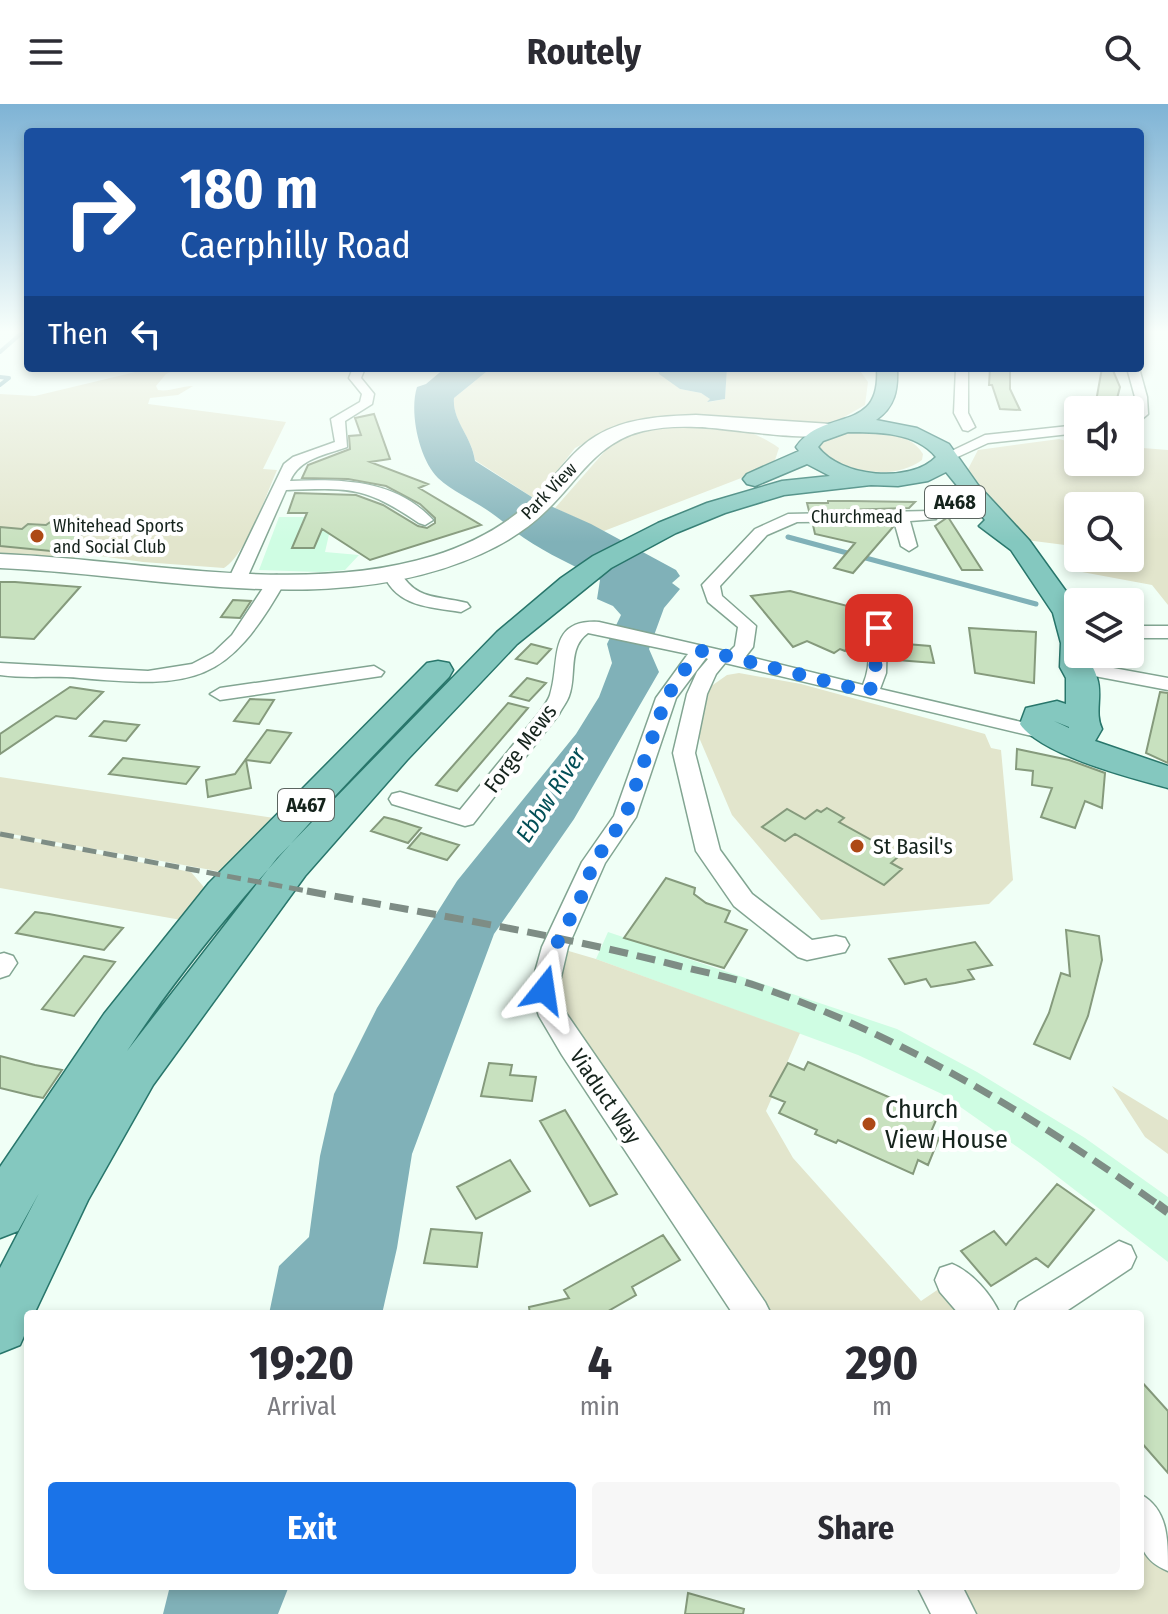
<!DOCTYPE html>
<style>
body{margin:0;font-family:"Fira Sans Condensed",sans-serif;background:#f7f7f7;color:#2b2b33;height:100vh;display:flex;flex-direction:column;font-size:30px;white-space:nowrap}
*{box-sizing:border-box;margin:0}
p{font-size:26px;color:#7c7c81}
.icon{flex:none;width:44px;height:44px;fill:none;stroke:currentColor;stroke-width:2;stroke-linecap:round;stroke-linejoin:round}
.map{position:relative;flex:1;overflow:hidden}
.side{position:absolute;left:24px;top:1206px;width:1120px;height:280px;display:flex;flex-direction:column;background:#fff;border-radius:8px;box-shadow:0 4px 12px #0003}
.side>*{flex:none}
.top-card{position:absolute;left:24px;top:24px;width:1120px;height:244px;border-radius:8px;box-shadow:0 4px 12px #0003;background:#1a4fa0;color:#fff;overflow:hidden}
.controls{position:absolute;left:1064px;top:292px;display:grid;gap:16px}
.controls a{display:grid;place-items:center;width:80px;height:80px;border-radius:8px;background:#fff;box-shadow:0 4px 12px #0003;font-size:40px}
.pin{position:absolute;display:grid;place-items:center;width:68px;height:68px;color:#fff;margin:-34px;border-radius:16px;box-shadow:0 4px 12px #0006}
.me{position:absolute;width:88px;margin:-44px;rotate:15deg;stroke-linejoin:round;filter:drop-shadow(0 0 6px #0008)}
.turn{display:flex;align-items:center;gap:28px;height:168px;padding:0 24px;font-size:36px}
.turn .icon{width:104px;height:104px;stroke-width:2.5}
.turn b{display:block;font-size:56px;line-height:68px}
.then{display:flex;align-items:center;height:76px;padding:0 24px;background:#0003;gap:16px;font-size:30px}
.eta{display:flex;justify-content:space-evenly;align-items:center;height:136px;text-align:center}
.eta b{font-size:48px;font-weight:700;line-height:56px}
.action{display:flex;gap:16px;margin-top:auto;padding:16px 24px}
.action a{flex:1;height:92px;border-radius:8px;background:#1a73e8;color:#fff;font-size:32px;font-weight:700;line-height:92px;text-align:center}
.action a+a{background:#f7f7f7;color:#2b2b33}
header{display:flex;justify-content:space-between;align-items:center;height:104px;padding:0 24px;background:#fff;font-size:36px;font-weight:700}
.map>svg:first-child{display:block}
.built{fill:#cffde3}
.green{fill:#e2e5cc;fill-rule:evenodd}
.water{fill:#80b1b8}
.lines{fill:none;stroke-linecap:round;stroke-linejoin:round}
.stream-far1{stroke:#80b1b8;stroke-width:4}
.stream{stroke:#80b1b8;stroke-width:5}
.building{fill:#c8e1bf;stroke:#859a7c;stroke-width:2}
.street-casing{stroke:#82a592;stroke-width:3}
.secondary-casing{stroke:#82a592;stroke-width:3}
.primary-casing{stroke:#28766b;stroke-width:3}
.street{fill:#fff;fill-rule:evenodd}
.secondary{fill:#fff;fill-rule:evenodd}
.primary{fill:#84c8bf;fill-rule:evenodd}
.rail-far2{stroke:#7e8d85;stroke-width:5;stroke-dasharray:14 7;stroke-linecap:butt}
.rail-far1{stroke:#7e8d85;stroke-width:7;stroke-dasharray:19 9;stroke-linecap:butt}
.rail{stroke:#7e8d85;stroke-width:9;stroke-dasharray:25 12;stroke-linecap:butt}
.route{stroke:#1a73e8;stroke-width:14;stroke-dasharray:0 25.2}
.poi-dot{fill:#ad4916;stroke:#fff;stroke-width:3}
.labels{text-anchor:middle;stroke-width:8;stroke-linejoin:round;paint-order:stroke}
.far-street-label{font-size:18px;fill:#15231c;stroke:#fff}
.far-poi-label{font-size:18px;fill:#15231c;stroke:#fff;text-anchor:start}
.shield{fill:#fff;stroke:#5b6560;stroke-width:2}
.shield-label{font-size:20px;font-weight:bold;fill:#15231c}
.street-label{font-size:22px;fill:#15231c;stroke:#fff}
.poi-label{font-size:22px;fill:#15231c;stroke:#fff;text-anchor:start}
.water-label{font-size:24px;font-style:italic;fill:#024f57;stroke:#fff}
.near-poi-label{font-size:26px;fill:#15231c;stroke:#fff;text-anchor:start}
</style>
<header><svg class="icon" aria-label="menu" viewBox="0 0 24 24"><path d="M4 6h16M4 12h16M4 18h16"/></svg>Routely<svg class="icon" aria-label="search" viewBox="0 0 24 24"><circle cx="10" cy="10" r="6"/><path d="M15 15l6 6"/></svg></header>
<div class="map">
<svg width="1168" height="1510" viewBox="0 0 1168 1510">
<rect width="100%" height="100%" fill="#f0fff6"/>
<path class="built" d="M279 413H333L325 448 359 451 345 466 320 468 259 466Z
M608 828 897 925 977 968 1085 1034 1168 1093V1158L1040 1059 942 990 858 951 596 855Z"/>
<path class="green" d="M152 264H180L166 270 156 282 158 286C170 288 180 282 193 282L178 291 150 294 148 300 286 318 263 365 277 366C266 391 246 450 224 464L143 458 79 449 70 458 0 452V290L35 292Z
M491 264H659L680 285 701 289 710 295 709 298 725 295 727 264H858L868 278 865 301 839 316 822 320 692 311 641 318 602 330 575 344 535 395 475 356C472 333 452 317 454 294Z
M692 319C724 322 752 324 779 344L775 356 762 366 604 427 555 404 612 339 637 327Z
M849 327C873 328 909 326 923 350L922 356C892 378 846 367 819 347V340L824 334Z
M1059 335 1078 340V358H1130V343L1168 346V501L1152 481 1082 468 1065 441 1026 436 966 369 978 346ZM1078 402H1130V454H1078Z
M739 569 801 580 985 630 991 644 1001 646 1013 776 989 800 821 816 732 711 698 631 710 583 727 571Z
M0 673 281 715 228 769 0 728Z
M0 731 191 768 208 788 187 817 0 784Z
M555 843 596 855 800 929 766 1007 793 1054 921 1197 952 1176 982 1210H753L553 912Z
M1112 982 1168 1016V1050L1145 1033Z
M1140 1410 1168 1447V1510H955L938 1482H1140Z"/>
<path class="water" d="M445 264H491L454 294C452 317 472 332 475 357L535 395 591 420 676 466 680 472 672 479 680 485 664 504 649 545 659 568 574 715 494 830 412 1050 397 1144 382 1210H269L279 1162 309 1133 320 1052 334 990 377 904 457 777 576 630 599 593 612 559 607 540 621 511 613 502 597 495 600 476C576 462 547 450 524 434 512 426 502 416 490 408 473 396 453 388 438 374 419 355 409 308 417 283L426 280Z
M658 264H727L725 295 707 298 710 295 701 289 680 285 659 270Z
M170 1482H289L278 1510H163Z"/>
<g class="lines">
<path class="stream-far1" d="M0 248 25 226
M0 273 9 274 0 281"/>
<path class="stream" d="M788 433 1036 500"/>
</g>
<path class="building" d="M990 264H1010V285L1020 306 1000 305 992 281H989Z
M1102 264H1112L1120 283 1114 306 1095 303Z
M374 310 390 355 370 358 428 380 419 384 481 421 370 456 322 425 314 444H292L307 409H288L295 389 356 391 383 401 418 422 427 424 435 419V414L420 400 386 382 348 375 302 374 308 361 350 345 349 332 361 331 355 314Z
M828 397H850L915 398 909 404 809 407 807 399H828Z
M948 413 982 466H962L935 422Z
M53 416 95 420 61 448 0 442V423L22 425 28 420 46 421Z
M892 420 893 423 853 469 834 464 855 439 815 430 813 421Z
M0 478H15L80 483 34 535 0 533Z
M790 487 863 506 853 521 862 523 845 547 840 545 834 549 807 537 793 543 751 492Z
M233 496 251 497 240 514 221 513Z
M969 524 1036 528 1034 579 975 569Z
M894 539 930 542 934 559 897 556Z
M531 540 551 545 537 560 516 555Z
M527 574 546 579 529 597 510 592Z
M70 583 103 588 76 615 56 612 0 650V630Z
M1160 588 1168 589V659L1146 649Z
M250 595 274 596 259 620 234 617Z
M508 599 528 604 457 687 436 681Z
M104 617 139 621 126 637 90 632Z
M267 626 291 629 270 659 246 656 251 684 208 693 206 676 235 670Z
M1017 645 1069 656 1105 669 1102 704 1085 697 1075 724 1041 713 1052 684 1032 681 1033 667 1016 665Z
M123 654 140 656 199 663 186 680 109 670Z
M827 704 844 714 839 718 895 749 899 752 891 759 902 765 884 781 795 730 785 737 762 723 787 705 805 715 817 706 821 708Z
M384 713 396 716 421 724 408 739 371 727Z
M421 729 433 733 459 741 447 756 408 744Z
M666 774 695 784 694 790 706 799 730 807 725 818 747 826 724 864 624 834Z
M35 808 49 810 123 824 104 846 16 829Z
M1066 826 1099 832 1102 856 1088 912 1070 955 1034 940 1049 909 1061 869 1070 872Z
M975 838 992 861 968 866 974 875 955 879 931 883 926 875 905 880 889 855Z
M84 852 115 858 74 912 42 905Z
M0 952 35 961 62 966 43 994 33 992 0 984Z
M808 958 937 1014 930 1030 939 1034 928 1061 918 1056 913 1070 838 1036 836 1039 815 1030 817 1026 779 1009 785 998 770 992 788 959 804 966Z
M489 959 512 961 510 971 536 973 532 997 481 992Z
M565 1006 617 1090 590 1102 540 1017Z
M510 1056 530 1087 476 1115 457 1083Z
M1057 1080 1094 1106 1048 1163 1036 1154 991 1182 961 1147 994 1127 1006 1141Z
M431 1125 482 1129 477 1163 424 1159Z
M663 1131 680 1156 632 1183 636 1191 603 1210H530L529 1203 569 1194 564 1186Z
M1140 1276 1168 1307V1369L1140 1337Z
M688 1489 744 1505 743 1510H685Z"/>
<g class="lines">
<g class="street-casing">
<path id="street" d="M353 264H365L361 274 374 290 372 300 345 317 347 343C325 351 300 354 290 377 341 375 395 375 433 416L425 421 419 419C364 382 351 384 286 386L247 474 244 478H232L229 474 284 360 293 353 335 338 331 315 360 298 362 290 349 274Z
M956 264H968V309L975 323 968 327 963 326 954 309Z
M1127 264H1139L1147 293 1148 310 1130 325 1135 293Z
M1078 321V329L988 339 951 356 946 357 939 353 985 331Z
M930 407 936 409V415L910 417 917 442 909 447 901 442 894 417 797 418 767 431 720 482 722 492 756 522 753 543 746 552 863 581C877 547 856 542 889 505H901L904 509 887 533 886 569 880 585 1056 626 1059 630 1056 634 1049 636 725 559 716 570 707 590 695 649 720 746 752 790 812 836 836 832 845 834 849 841 845 848 807 856 798 853 734 802 696 747 673 649 687 590 697 568 708 555 706 554 676 594 636 713 605 759 568 843 558 886 566 909 765 1198 771 1210H733L562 951 539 912 530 886 542 843 582 758 614 712 656 594 688 550 588 529C567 544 577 571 569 592 567 598 562 604 559 610L473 720 465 722 392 700 389 695 392 690 400 688 460 706 540 608C543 603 548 597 550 591 561 558 546 515 599 518L729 548 735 542 738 523 708 498 702 481 755 425 788 410Z
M392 464 398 465C416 497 435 491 467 499L470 503 461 508C430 503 396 503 383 469Z
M277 471 286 476C227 581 195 584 80 574 53 571 27 575 0 571V559L148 567 192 560 213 549 232 531 271 472Z
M1130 522H1168V534H1130Z
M1075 557 1168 574V586L1068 567 1065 563 1068 559Z
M374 562 384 568 381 572 220 596 210 590 220 584Z
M4 849 13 852 17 859 9 871 0 874V850Z
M1119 1137 1131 1142 1136 1153 1131 1164 1062 1210H1013L1019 1198Z
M952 1160C972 1168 991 1190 1000 1210H959L940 1188 935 1176 940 1164Z
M1140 1390C1168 1405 1168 1434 1168 1467 1131 1452 1140 1424 1140 1390Z
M917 1482H962L976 1510H931Z"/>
</g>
<g class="secondary-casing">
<path id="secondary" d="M696 311 831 320 841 326C826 342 723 323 697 323 680 322 660 323 643 327 597 338 579 375 547 406 528 425 505 439 481 450 333 517 156 470 0 464V450C138 455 299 493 433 452 474 439 512 419 541 387 559 368 574 345 596 332 625 314 663 312 696 311Z"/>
</g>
<g class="primary-casing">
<path id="primary" d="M877 264H897C898 286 895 303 876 316L917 324 949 340 978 381 1029 436 1078 504V550H1091C1090 564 1094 562 1097 574 1103 591 1094 609 1102 625L1095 637 1168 662V684C1131 674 1041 651 1020 620L1026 604 1057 597 1066 600V574L1060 563 1061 539 1053 509 1011 446 979 422 985 416 946 368 928 377 898 382 871 381 784 391 725 409 676 429 611 464 517 540 407 656 305 772 153 981 88 1096 34 1210H28V1223L20 1241 0 1249V1164L39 1089 18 1127 0 1134V1063L104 910 209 779 427 559 438 557 449 559 453 566 449 573C334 692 219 808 127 947L277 754 497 528 561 474 593 452 658 419 707 399 782 377 830 372 807 360 755 382 747 380 743 375 747 370 799 347 796 343C825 302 881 331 877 264ZM848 328C877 328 916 328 936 353 910 380 840 373 818 343L823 337ZM1054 617 1069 623V624Z"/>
</g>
<use href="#street" class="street"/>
<use href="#secondary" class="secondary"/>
<use href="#primary" class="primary"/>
<path class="rail-far2" d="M0 730 318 789"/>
<path class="rail-far1" d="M307 787C430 810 554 830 675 861 702 868 731 873 757 882 902 931 1036 1014 1160 1102"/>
<path class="rail" d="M1157 1100 1168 1108"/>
</g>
<linearGradient id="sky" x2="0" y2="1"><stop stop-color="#7eb3d5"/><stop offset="0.52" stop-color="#f8fffb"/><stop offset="1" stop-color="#f8fffb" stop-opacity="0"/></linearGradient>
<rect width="1168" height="438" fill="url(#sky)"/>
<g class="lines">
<path class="route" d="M544 886 555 843 580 796 594 758 625 713 666 594 688 561 703 546 869 588 877 570 873 546 879 524"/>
</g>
<g class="poi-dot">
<circle cx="37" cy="432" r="8"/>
<circle cx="857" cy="742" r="8"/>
<circle cx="869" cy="1020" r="8"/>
</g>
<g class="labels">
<g class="far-street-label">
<text transform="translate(549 387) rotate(-46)" y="6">Park View</text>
<text x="857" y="419">Churchmead</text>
</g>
<g class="far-poi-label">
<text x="53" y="428">Whitehead Sports<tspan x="53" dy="21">and Social Club</tspan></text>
</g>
<g class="shield">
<rect x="925" y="382" width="60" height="32" rx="6"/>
<rect x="278" y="685" width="56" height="32" rx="6"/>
</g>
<g class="shield-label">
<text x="955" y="405">A468</text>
<text x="306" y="708">A467</text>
</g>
<g class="street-label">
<text transform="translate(520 644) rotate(-53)" y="8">Forge Mews</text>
<text transform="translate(606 992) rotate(56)" y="8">Viaduct Way</text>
</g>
<g class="poi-label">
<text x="873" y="750">St Basil's</text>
</g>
<g class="water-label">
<text transform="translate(551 691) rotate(-57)" y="8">Ebbw River</text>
</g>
<g class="near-poi-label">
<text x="885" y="1014">Church<tspan x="885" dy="30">View House</tspan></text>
</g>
</g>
</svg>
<div class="controls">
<a><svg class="icon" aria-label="sound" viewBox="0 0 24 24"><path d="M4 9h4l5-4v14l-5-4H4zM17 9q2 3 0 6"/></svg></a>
<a><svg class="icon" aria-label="search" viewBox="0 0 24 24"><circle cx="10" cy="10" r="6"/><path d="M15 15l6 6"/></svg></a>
<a><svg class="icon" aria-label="layers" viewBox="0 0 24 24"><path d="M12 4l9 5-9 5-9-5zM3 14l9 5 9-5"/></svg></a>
</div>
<div class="pin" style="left:879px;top:524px;background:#d93025"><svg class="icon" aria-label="arrive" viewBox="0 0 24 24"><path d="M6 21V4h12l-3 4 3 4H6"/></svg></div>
<svg class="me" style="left:544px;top:886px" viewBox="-20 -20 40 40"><path d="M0-17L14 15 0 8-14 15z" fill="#1a73e8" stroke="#fff" stroke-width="4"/></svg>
<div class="top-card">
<div class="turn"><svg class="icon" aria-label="right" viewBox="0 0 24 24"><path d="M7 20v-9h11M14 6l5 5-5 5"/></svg><div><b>180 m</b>Caerphilly Road</div></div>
<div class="then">Then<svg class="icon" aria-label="left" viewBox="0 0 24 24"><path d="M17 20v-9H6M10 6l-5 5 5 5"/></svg></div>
</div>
<section class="side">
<div class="eta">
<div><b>19:20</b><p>Arrival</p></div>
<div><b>4</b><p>min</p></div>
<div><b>290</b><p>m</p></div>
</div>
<div class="action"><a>Exit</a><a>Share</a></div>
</section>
</div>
